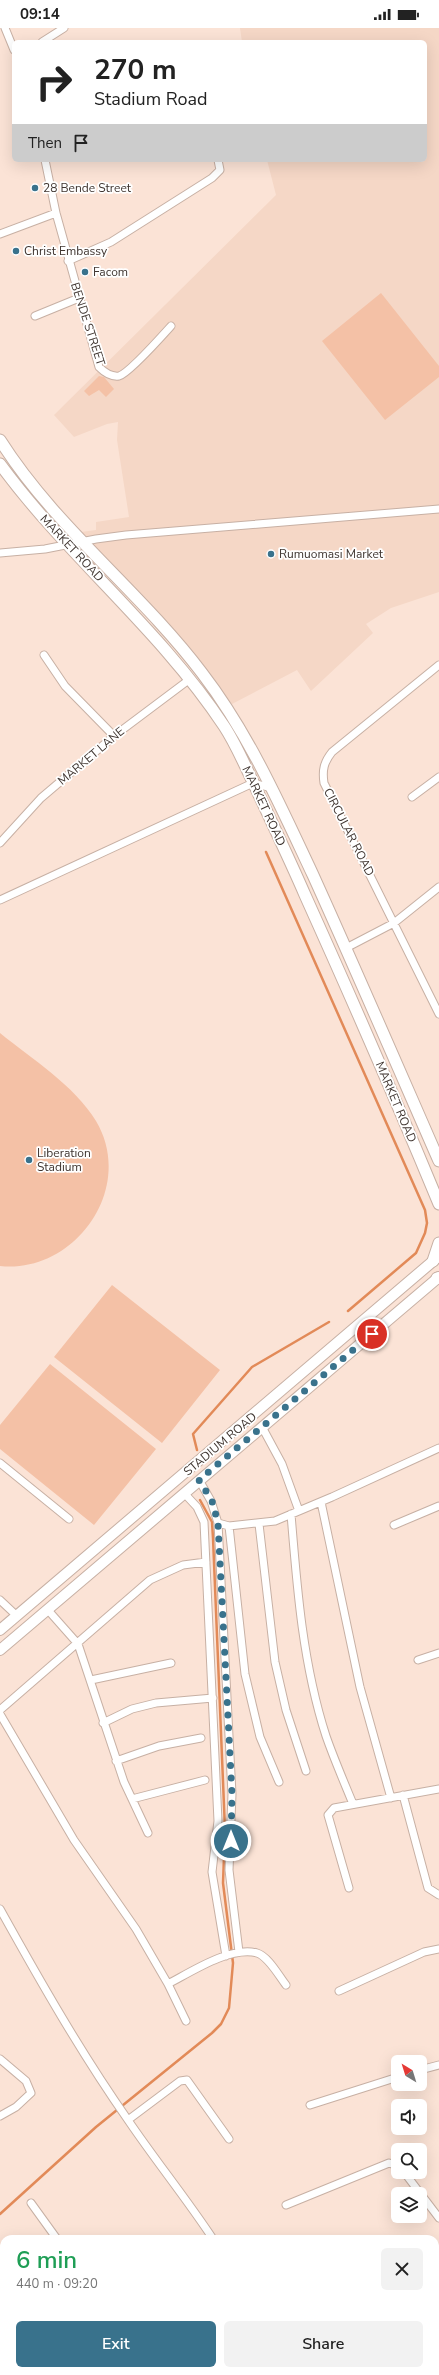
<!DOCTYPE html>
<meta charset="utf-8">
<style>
body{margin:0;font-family:"Nunito Sans",sans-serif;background:#f2f2f2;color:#222;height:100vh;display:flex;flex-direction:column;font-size:15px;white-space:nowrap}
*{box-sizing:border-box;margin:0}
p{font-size:13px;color:#767676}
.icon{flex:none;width:22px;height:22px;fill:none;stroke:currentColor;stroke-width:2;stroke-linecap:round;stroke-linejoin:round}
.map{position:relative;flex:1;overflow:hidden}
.sheet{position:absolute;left:0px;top:2207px;width:439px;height:140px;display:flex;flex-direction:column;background:#fff;border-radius:12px 12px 0 0;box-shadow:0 4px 16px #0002}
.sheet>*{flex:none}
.top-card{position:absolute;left:12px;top:12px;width:415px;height:122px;border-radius:6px;box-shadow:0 4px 16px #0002;background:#fff;color:#222;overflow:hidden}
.needle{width:26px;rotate:322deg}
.buttons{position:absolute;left:391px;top:2027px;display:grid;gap:8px}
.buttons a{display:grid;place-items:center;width:36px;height:36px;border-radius:6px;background:#fff;box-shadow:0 4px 16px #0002;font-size:20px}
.pin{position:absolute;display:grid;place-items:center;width:34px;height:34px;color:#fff;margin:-17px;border:2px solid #fff;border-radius:50%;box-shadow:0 1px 4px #0007}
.me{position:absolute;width:44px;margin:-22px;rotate:0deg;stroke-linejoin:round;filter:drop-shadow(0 0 3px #0008)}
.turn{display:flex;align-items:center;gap:14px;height:84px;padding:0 16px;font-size:18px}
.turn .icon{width:52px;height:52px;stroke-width:2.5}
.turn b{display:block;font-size:28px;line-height:34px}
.then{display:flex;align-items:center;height:38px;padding:0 16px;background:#0003;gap:8px;font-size:15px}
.round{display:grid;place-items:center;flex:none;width:42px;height:42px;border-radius:6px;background:#f2f2f2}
.summary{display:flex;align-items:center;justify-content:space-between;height:68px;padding:0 16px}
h1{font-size:24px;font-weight:600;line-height:30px;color:#1e9e55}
.button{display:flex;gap:8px;margin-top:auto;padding:8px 16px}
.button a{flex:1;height:46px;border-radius:6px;background:#39728c;color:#fff;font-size:16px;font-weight:600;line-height:46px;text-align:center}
.button a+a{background:#f2f2f2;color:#222}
.status{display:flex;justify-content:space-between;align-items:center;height:28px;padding:0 20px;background:#fff;direction:ltr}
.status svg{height:11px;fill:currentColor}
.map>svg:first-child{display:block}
.built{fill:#f5d7c6}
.green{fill:#f4c1a6}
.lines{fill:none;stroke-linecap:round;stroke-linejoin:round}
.stream{stroke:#e28a58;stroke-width:2.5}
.street-casing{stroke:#c7b0a4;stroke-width:9}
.secondary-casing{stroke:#c7b0a4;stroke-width:12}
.primary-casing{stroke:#c7b0a4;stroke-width:13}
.street{stroke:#fff;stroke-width:7}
.secondary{stroke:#fff;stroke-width:10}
.primary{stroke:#fff;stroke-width:11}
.route{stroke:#39728c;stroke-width:7;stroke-dasharray:0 12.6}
.poi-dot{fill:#39728c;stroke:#fff;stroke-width:1.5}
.labels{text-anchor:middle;stroke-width:3.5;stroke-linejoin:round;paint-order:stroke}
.poi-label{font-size:12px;fill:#3f3530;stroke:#fff;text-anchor:start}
.street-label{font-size:12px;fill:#3f3530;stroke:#fff}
</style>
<div class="status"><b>09:14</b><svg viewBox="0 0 49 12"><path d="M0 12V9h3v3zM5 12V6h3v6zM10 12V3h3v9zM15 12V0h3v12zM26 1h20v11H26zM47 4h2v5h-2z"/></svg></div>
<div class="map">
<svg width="439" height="2347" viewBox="0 0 439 2347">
<rect width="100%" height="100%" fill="#fbe3d6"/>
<path class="built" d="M240 0H439V564L391 580 366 596 373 605 311 663 297 642 232 676 173 602 81 504 96 502V494L129 489 117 412 118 394 107 396 74 409 54 387 276 167 267 132H425V14H242Z"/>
<path class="green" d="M381 265 439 338V349L385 392 322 313Z
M99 348 104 349 114 361 106 369 99 362 89 368 84 363Z
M0 1005C32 1031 74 1057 96 1093 136 1160 75 1246 0 1238Z
M112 1257 220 1342 162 1415 54 1329Z
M50 1336 156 1421 94 1497 0 1421V1397Z"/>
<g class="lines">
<path class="stream" d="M266 824 425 1182 427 1195 425 1205 416 1225 348 1283
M197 1422 193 1406 252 1339 329 1294
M0 2186 96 2099 212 2005 221 1996 229 1980 233 1935 223 1855 225 1802 213 1510 212 1494 200 1472"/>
<g class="street-casing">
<path id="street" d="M5 0 14 22
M42 14 64 0
M45 132 56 185 99 339C104 344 111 349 119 348 129 345 162 308 171 298
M0 206 56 185
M68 233 111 214 212 150 220 142 218 132
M35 288 79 270
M0 525 45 521 96 511 126 507 439 481
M44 627 65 658 114 708
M439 637 332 724C324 734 322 742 324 755L439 986
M412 769 439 749
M0 815 41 770 114 708 190 651
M0 872 253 755 272 760
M346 920 394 895 439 859
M262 1399 282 1436 299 1483
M0 1435 69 1491
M199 1452 211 1473 218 1495 232 1766 229 1842 239 1924
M184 1465 197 1479 204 1494 218 1793 212 1844 226 1928
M321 1474 360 1659 391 1770
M291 1486C297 1561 303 1637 326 1708 334 1731 344 1754 353 1776
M218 1495 229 1498 275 1493 332 1469 439 1420
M259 1496 275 1634 286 1682 306 1743
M394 1497 439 1478
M229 1498 245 1646 260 1709 279 1754
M0 1572 17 1588
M47 1581 78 1616 124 1754 148 1805
M418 1632 439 1625
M91 1652 171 1635
M0 1682 150 1552 183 1537 206 1534
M0 1686 74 1812 136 1901 168 1956 186 1993
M103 1695 132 1681 156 1675 213 1670
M116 1733 159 1718 201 1710
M403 1767 428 1860 439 1867
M132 1771 205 1752
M349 1860 328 1787 334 1780 439 1761
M0 1881C40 1953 81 2025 128 2092 155 2132 186 2170 213 2211
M168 1956C191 1944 230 1918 257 1925 268 1928 279 1948 286 1957
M339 1963 424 1924 439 1921
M0 2031 26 2053 31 2065 16 2079 0 2088
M420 2042 439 2037
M310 2077 398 2049
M128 2092 180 2053 187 2052 229 2111
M404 2144 439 2190
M31 2175 57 2211
M286 2177 389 2135 398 2138
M0 2334 4 2332
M435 2342 439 2343
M293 2343 294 2347"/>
</g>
<g class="secondary-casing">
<path id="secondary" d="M0 1602 439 1228
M0 1622 439 1249"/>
</g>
<g class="primary-casing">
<path id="primary" d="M0 412C55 499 140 563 202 645 249 706 280 777 313 847 356 942 397 1037 439 1133
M0 436C68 529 160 601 224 698 236 716 244 736 254 756 271 793 289 830 305 867 351 969 396 1072 439 1176
M433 1233 439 1215
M437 1250H439"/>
</g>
<use href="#street" class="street"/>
<use href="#secondary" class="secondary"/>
<use href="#primary" class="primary"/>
</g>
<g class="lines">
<path class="route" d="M231 1813 232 1766 218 1495 212 1473 199 1452 372 1306"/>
</g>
<g class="poi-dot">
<circle cx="35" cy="160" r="4"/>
<circle cx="16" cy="223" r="4"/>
<circle cx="85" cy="244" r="4"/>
<circle cx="271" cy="526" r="4"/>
<circle cx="29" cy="1132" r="4"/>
</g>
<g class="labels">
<g class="poi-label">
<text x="43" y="164">28 Bende Street</text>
<text x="24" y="227">Christ Embassy</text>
<text x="93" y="248">Facom</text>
<text x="279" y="530">Rumuomasi Market</text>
<text x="37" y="1129">Liberation<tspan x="37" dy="14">Stadium</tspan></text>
</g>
<g class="street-label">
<text transform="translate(88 296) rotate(72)" y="4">BENDE STREET</text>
<text transform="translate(72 520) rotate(47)" y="4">MARKET ROAD</text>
<text transform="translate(91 728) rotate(-40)" y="4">MARKET LANE</text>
<text transform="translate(264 778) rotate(65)" y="4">MARKET ROAD</text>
<text transform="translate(349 804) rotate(63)" y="4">CIRCULAR ROAD</text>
<text transform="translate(396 1074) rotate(67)" y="4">MARKET ROAD</text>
<text transform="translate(220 1416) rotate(-40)" y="4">STADIUM ROAD</text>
</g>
</g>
</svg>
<div class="buttons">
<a><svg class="needle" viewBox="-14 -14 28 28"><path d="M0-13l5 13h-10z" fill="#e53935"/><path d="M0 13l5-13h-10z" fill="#767676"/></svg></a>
<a><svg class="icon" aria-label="sound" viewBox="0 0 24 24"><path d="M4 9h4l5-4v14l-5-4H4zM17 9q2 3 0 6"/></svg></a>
<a><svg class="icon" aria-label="search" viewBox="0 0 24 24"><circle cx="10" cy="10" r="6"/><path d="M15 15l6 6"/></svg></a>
<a><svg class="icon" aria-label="layers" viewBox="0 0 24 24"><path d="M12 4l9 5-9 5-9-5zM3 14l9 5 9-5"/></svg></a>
</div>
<div class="pin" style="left:372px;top:1306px;background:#d93025"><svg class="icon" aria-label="arrive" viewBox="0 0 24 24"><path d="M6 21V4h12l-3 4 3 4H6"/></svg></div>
<svg class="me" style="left:231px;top:1813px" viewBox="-20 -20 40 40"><circle r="17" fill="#39728c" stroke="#fff" stroke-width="3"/><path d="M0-11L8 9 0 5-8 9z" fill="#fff"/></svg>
<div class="top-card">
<div class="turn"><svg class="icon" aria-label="right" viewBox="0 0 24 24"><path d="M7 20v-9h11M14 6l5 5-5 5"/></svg><div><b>270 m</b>Stadium Road</div></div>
<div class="then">Then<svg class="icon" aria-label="arrive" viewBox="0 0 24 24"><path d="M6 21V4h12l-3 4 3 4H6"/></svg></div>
</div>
<section class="sheet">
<div class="summary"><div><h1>6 min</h1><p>440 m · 09:20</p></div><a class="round"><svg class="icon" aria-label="close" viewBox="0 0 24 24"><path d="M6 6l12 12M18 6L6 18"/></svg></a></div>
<div class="button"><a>Exit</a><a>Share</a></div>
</section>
</div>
